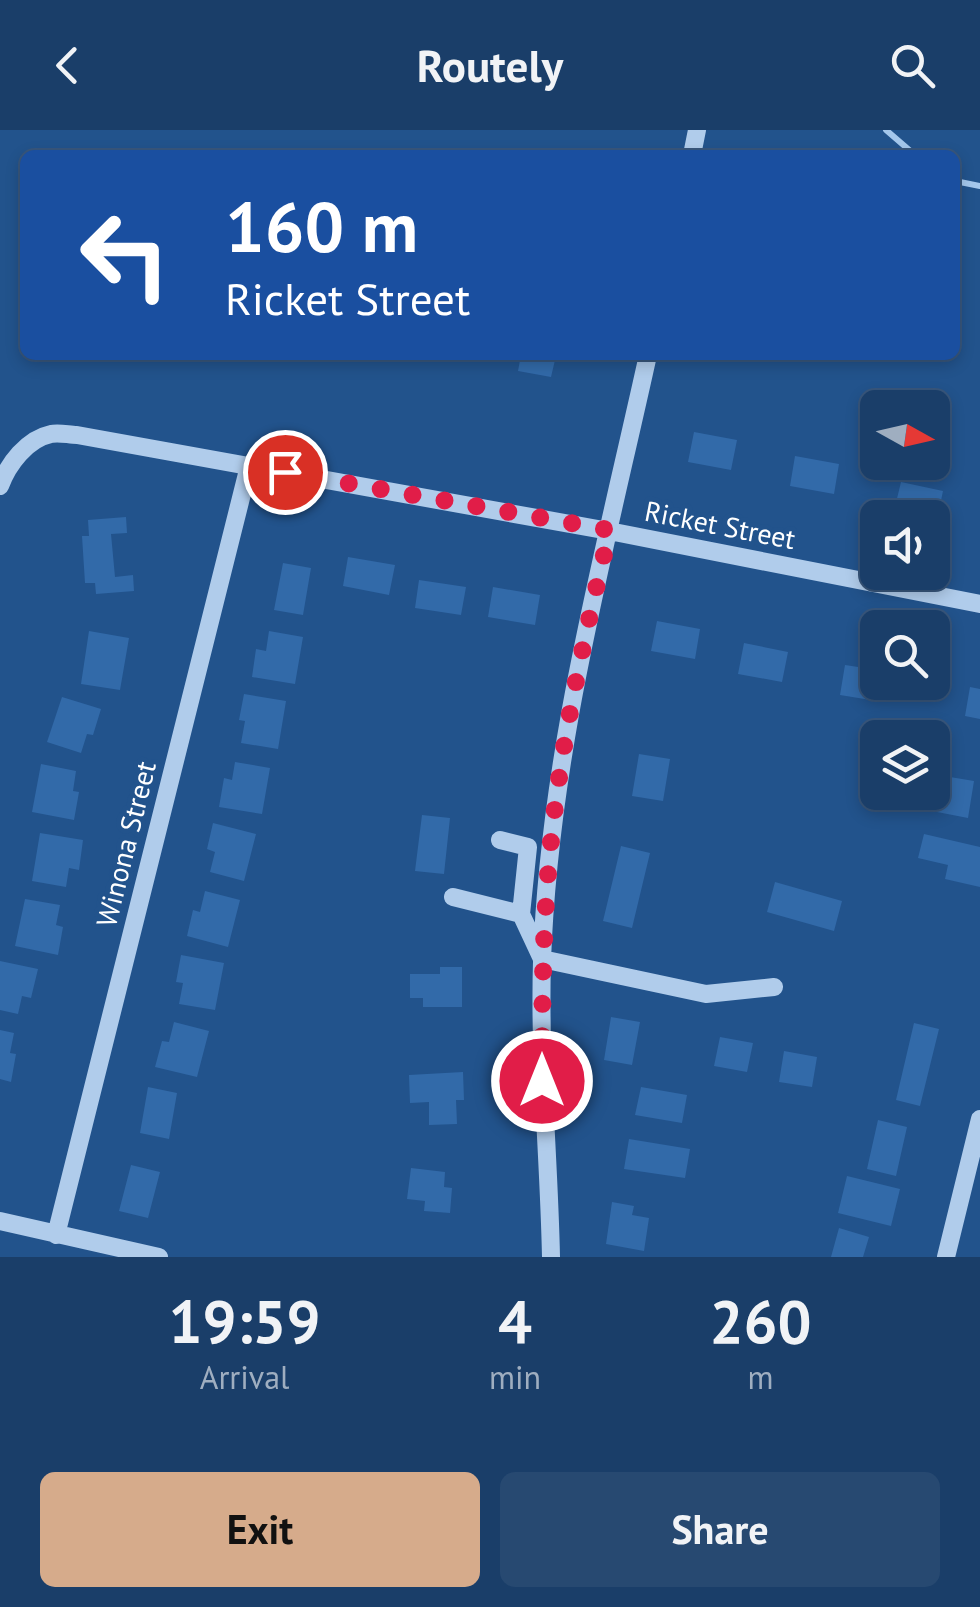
<!DOCTYPE html>
<style>
body{margin:0;font-family:"PT Sans",sans-serif;background:#274971;color:#f1f3f6;height:100vh;display:flex;flex-direction:column;font-size:38px;white-space:nowrap}
*{box-sizing:border-box;margin:0}
p{font-size:32px;color:#9faec0}
.icon{flex:none;width:55px;height:55px;fill:none;stroke:currentColor;stroke-width:2;stroke-linecap:round;stroke-linejoin:round}
.map{position:relative;height:1127px;overflow:hidden}
.sheet{display:flex;flex-direction:column;background:#1a3e69;flex:1}
.sheet>*{flex:none}
.guide{position:absolute;left:20px;top:20px;width:940px;height:210px;border-radius:15px;box-shadow:0 5px 15px #0003,0 0 0 2px #38577d;background:#1a4fa0;color:#fff;overflow:hidden}
.needle{width:65px;rotate:98deg}
.fabs{position:absolute;left:860px;top:260px;display:grid;gap:20px}
.fabs a{display:grid;place-items:center;width:90px;height:90px;border-radius:15px;background:#1a3e69;box-shadow:0 5px 15px #0003,0 0 0 2px #38577d;font-size:50px}
.pin{position:absolute;display:grid;place-items:center;width:85px;height:85px;color:#fff;margin:-42px;border:5px solid #fff;border-radius:50%;box-shadow:0 2px 10px #0007}
.me{position:absolute;width:110px;margin:-55px;rotate:0deg;stroke-linejoin:round;filter:drop-shadow(0 0 8px #0008)}
.turn{display:flex;align-items:center;gap:35px;height:210px;padding:0 40px;font-size:45px}
.turn .icon{width:130px;height:130px;stroke-width:2.5}
.turn b{display:block;font-size:70px;line-height:85px}
.eta{display:flex;justify-content:space-evenly;align-items:center;height:170px;text-align:center}
.eta b{font-size:60px;font-weight:700;line-height:70px}
.cta{display:flex;gap:20px;margin-top:auto;padding:20px 40px}
.cta a{flex:1;height:115px;border-radius:15px;background:#d6ab8b;color:#111;font-size:40px;font-weight:700;line-height:115px;text-align:center}
.cta a+a{background:#274971;color:#f1f3f6}
header{display:flex;justify-content:space-between;align-items:center;height:130px;padding:0 40px;background:#1a3e69;font-size:45px;font-weight:700}
.map>svg:first-child{display:block}
.lines{fill:none;stroke-linecap:round;stroke-linejoin:round}
.stream{stroke:#a4c7ec;stroke-width:6}
.building{fill:#326aa9}
.minor{stroke:#b0cceb;stroke-width:18}
.route{stroke:#e11d48;stroke-width:18;stroke-dasharray:0 32.4}
.labels{text-anchor:middle;stroke-width:10;stroke-linejoin:round;paint-order:stroke}
.street-label{font-size:28px;fill:#fff;stroke:#22538c}
</style>
<header><svg class="icon" aria-label="back" viewBox="0 0 24 24"><path d="M15 5l-7 7 7 7"/></svg>Routely<svg class="icon" aria-label="search" viewBox="0 0 24 24"><circle cx="10" cy="10" r="6"/><path d="M15 15l6 6"/></svg></header>
<div class="map">
<svg width="980" height="1127" viewBox="0 0 980 1127">
<rect width="100%" height="100%" fill="#22538c"/>
<g class="lines">
<path class="stream" d="M886 0 915 25
M955 51 980 56"/>
</g>
<path class="building" d="M521 225H565L563 232 555 230 551 247 518 241Z
M694 302 737 310 731 340 688 332Z
M795 326 839 334 834 364 790 356Z
M901 352 943 361 937 390 894 381Z
M126 387 127 403 111 404 115 447 133 445 134 461 96 464 95 453H85L82 406H89L88 390Z
M348 427 395 435 389 465 343 456Z
M283 433 311 438 303 485 274 480Z
M419 450 466 457 461 485 415 478Z
M493 457 540 465 535 495 488 487Z
M657 491 700 499 695 529 651 521Z
M89 501 129 508 120 560 81 554Z
M269 501 303 507 295 554 252 547 256 519 266 521Z
M744 513 788 522 782 552 738 544Z
M845 535 878 540V552H886L883 572 840 565Z
M970 557 980 559V589L965 586Z
M244 564 286 571 278 619 241 613 245 591 239 590Z
M62 567 101 579 93 605 87 604 81 623 47 612Z
M639 624 670 629 663 671 632 666Z
M235 632 270 638 262 684 219 677 224 648 232 650Z
M41 634 76 641 73 661 79 662 74 690 32 682Z
M938 645 974 651 968 688 932 681Z
M422 685 450 688 444 744 415 741Z
M213 693 256 704 244 751 210 742 215 722 207 719Z
M40 703 83 710 79 740 69 738 66 757 32 751Z
M924 704 980 717V757L945 749 948 735 918 728Z
M621 716 650 723 632 798 603 791Z
M775 752 842 771 834 801 767 782Z
M205 761 240 770 228 817 187 806 193 780 200 782Z
M25 769 60 775 56 795 63 797 58 825 15 816Z
M181 825 224 833 215 880 179 874 183 853 176 852Z
M0 831 38 839 31 868 22 866 18 884 0 880Z
M440 837H462V877H423V868H410V844H440Z
M611 887 640 892 632 935 604 930Z
M174 892 209 901 197 947 155 937 162 911 169 912Z
M914 893 939 899 920 976 896 970Z
M0 900 14 903 10 923 16 924 11 952 0 949Z
M720 907 753 913 747 942 714 936Z
M784 921 817 927 812 957 779 952Z
M463 942 464 970H456L457 994 429 995V972L410 973 409 945Z
M148 957 177 963 169 1009 140 1003Z
M641 957 687 965 682 993 635 985Z
M878 990 907 997 896 1046 867 1039Z
M629 1009 690 1019 685 1048 624 1039Z
M131 1035 160 1042 148 1088 119 1081Z
M411 1038 445 1042 444 1057 452 1058 450 1083 424 1081 425 1071 407 1069Z
M847 1046 900 1059 891 1096 838 1083Z
M612 1072 634 1076 632 1085 649 1088 644 1121 606 1114Z
M839 1098 869 1107 863 1127H831Z"/>
<g class="lines">
<path class="minor" d="M692 25 697 0
M0 356C8 334 27 309 51 304 59 302 69 305 77 305L609 401 980 474
M500 710 528 717 521 784
M453 767 521 784 542 829 706 864 774 857
M0 1091 159 1127
M56 1105 249 336
M551 1127C549 1028 539 930 542 831 549 625 604 425 648 225
M946 1127 980 989"/>
</g>
<g class="lines">
<path class="route" d="M285 342 610 400C587 495 566 589 554 685 543 773 542 862 542 951"/>
</g>
<g class="labels">
<g class="street-label">
<text transform="translate(720 395) rotate(11)" y="10">Ricket Street</text>
<text transform="translate(126 714) rotate(-76)" y="10">Winona Street</text>
</g>
</g>
</svg>
<div class="fabs">
<a><svg class="needle" viewBox="-14 -14 28 28"><path d="M0-13l5 13h-10z" fill="#e53935"/><path d="M0 13l5-13h-10z" fill="#9faec0"/></svg></a>
<a><svg class="icon" aria-label="sound" viewBox="0 0 24 24"><path d="M4 9h4l5-4v14l-5-4H4zM17 9q2 3 0 6"/></svg></a>
<a><svg class="icon" aria-label="search" viewBox="0 0 24 24"><circle cx="10" cy="10" r="6"/><path d="M15 15l6 6"/></svg></a>
<a><svg class="icon" aria-label="layers" viewBox="0 0 24 24"><path d="M12 4l9 5-9 5-9-5zM3 14l9 5 9-5"/></svg></a>
</div>
<div class="pin" style="left:285px;top:342px;background:#d93025"><svg class="icon" aria-label="arrive" viewBox="0 0 24 24"><path d="M6 21V4h12l-3 4 3 4H6"/></svg></div>
<svg class="me" style="left:542px;top:951px" viewBox="-20 -20 40 40"><circle r="17" fill="#e11d48" stroke="#fff" stroke-width="3"/><path d="M0-11L8 9 0 5-8 9z" fill="#fff"/></svg>
<div class="guide">
<div class="turn"><svg class="icon" aria-label="left" viewBox="0 0 24 24"><path d="M17 20v-9H6M10 6l-5 5 5 5"/></svg><div><b>160 m</b>Ricket Street</div></div>
</div>
</div>
<section class="sheet">
<div class="eta">
<div><b>19:59</b><p>Arrival</p></div>
<div><b>4</b><p>min</p></div>
<div><b>260</b><p>m</p></div>
</div>
<div class="cta"><a>Exit</a><a>Share</a></div>
</section>
